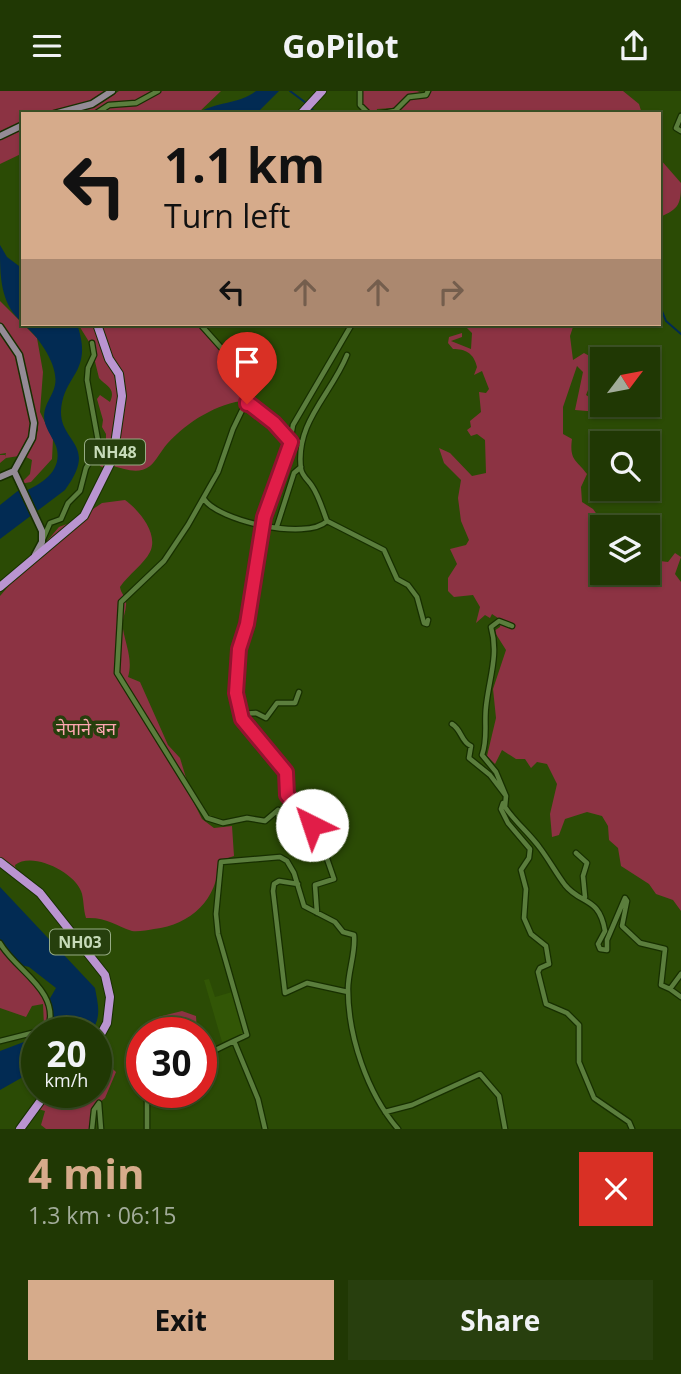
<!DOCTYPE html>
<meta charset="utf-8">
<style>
body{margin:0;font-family:"Open Sans","Noto Sans Devanagari",sans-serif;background:#283f0e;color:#f1f3f6;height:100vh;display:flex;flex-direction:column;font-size:26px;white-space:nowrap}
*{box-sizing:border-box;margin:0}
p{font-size:23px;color:#a2ac9a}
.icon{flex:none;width:38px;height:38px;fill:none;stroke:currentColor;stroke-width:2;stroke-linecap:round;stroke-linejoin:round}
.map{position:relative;height:1038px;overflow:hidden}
.side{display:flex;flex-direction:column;background:#203804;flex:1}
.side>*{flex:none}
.hud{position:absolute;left:21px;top:21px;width:640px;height:214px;border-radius:0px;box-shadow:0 2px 5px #0004,0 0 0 2px #3d5226;background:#d6ab8b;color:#111;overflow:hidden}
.needle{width:46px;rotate:58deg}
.fabs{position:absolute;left:590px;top:256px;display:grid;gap:14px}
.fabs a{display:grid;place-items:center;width:70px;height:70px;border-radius:0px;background:#203804;box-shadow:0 2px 5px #0004,0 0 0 2px #3d5226;font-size:35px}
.speed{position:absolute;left:21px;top:926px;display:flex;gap:14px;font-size:35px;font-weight:700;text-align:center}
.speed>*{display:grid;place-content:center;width:91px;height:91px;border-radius:50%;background:#203804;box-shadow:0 2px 5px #0004,0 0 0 2px #3d5226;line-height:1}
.speed small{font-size:18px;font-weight:400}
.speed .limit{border:10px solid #d22;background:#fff;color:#111}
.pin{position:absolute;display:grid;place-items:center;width:60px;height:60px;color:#fff;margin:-72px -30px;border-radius:50% 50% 50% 0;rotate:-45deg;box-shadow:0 0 7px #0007}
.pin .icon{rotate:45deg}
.me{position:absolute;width:77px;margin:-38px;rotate:319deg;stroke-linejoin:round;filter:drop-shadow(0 0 5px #0008)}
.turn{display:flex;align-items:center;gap:24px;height:147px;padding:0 28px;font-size:32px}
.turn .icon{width:91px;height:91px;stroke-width:2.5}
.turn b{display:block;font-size:49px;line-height:60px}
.lanes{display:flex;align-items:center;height:66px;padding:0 28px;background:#0003;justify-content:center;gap:35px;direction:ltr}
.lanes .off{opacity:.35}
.round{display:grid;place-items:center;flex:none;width:74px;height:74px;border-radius:0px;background:#283f0e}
.summary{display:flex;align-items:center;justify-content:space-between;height:119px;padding:0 28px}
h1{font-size:42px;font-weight:700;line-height:52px;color:#d6ab8b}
.button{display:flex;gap:14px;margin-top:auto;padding:14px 28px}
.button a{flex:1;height:80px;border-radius:0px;background:#d6ab8b;color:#111;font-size:28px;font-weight:700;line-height:80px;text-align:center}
.button a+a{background:#283f0e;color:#f1f3f6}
header{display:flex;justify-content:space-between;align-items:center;height:91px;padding:0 28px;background:#203804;font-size:32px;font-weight:700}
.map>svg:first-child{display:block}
.built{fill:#325606}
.green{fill:#8c3343}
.water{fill:#022b53}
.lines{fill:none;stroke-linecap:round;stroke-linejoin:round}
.stream{stroke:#022b53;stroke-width:2}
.minor-casing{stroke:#172f00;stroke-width:7}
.major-casing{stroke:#172f00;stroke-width:9}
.highway-casing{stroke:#172f00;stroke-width:10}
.minor{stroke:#5b7e3d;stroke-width:4.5}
.major{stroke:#948b96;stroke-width:6}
.highway{stroke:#ba94d1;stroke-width:8}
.route-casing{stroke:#92132f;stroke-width:18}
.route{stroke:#e11d48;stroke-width:12}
.labels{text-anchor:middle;stroke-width:7;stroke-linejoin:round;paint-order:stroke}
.shield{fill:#263f0d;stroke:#97ac85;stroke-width:2}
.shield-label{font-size:16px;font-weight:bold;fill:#c7dbb9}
.park-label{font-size:18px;fill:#fca6b0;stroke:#263f0d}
</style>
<header><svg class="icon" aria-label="menu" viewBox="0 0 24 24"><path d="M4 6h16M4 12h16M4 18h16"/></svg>GoPilot<svg class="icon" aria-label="share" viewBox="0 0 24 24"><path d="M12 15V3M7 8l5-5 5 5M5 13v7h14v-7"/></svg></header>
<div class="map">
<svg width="681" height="1038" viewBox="0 0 681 1038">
<rect width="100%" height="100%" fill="#2b4b05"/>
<path class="built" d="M209 888 215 906 232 901 245 944 222 951 204 889Z"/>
<path class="green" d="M0 0H110C83 16 54 23 23 23V33L0 42Z
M119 0H221L197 23H69L103 11Z
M362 0H417L425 3 393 17 377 18 376 23H371L362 15Z
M430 0H623L639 13 642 23H393L413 7 429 5Z
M23 36V62L0 73V47Z
M660 68 681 92C681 113 679 118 660 126Z
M0 210 37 247 43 281 40 321 53 348 52 368 31 391 20 393 30 383 32 369 24 365 38 339 37 330 21 260 0 232Z
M78 233H96C117 283 131 325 104 377L100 375 101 368 98 361 106 352V343L102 336 103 329 97 308 100 304 110 311C116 297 107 296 99 287L91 254Z
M99 233H201L235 270 246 274 243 297 247 309C216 313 188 330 167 353 161 360 156 370 150 375 138 384 125 378 113 375L123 305Z
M463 233H579L578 236H573L570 245 573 269 584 262 597 269 602 285 590 294 586 304 594 309 602 294 599 321 575 319 583 281 577 275 563 316V343L572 348C569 370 577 369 587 383L581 396 582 411 593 418 603 432 602 481H648V467L654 475 660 470 668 471 675 462 681 466 675 483 681 491V820L673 809 656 803 649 793 621 775 618 757 609 749 608 735 602 725 587 721 565 728 559 744 552 746 550 723 557 693 547 673 537 671 531 677 525 668H516L502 659 495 673 487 665 496 627 493 598 506 559 494 540 500 536 501 529 492 523 490 527 485 524 476 532 480 516 473 504 454 506 448 500V487L457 473 450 458 466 454 469 449 461 430 458 407 461 389 444 372 439 357 450 362 472 385 486 382 485 349 477 343 471 345 467 339 471 336 470 330 481 321 479 301 486 302 489 298 482 280 474 284 477 276C474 262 465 258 453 258L448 252 449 246 462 242V246L451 250 471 258 472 242Z
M0 239 18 268 32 328V342L19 365 6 367 0 372V364H5V366L6 362 0 363Z
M125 409C139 419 159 443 150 461 144 473 128 484 120 496 121 503 125 504 126 511 127 520 121 529 123 538 126 555 133 569 128 586L140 591 168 654 180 667 193 710 202 728 214 737 232 735 234 765 219 770C218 808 191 834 154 838 148 839 138 841 132 840 115 834 106 826 86 827 83 818 84 807 81 800 74 781 32 760 15 774L16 780 0 768V505L59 436 75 430 102 412Z
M0 857C15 879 62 905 46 937L5 948 44 935 43 913 32 915 26 926 0 917Z
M182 920 196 925 197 941H156L158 926Z
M96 962 116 981 105 1007 93 1017 90 1038H46L41 1034 45 1020 35 1017 49 1001H96Z"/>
<path class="water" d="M256 0H279L256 23H197C215 10 238 14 256 0Z
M0 154 7 166 23 178V232C0 213 0 186 0 154Z
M23 233H77C94 282 63 283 61 320 60 352 99 353 65 399L0 448V414L19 399 21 402C41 394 64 380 56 355 52 345 44 336 44 325 44 313 53 305 55 294 59 274 38 245 23 233Z
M0 796 95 897C98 914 102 926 91 941H49L60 932 51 930 49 909 56 897 29 876 17 873 0 848Z
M37 946V978L0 999V960Z"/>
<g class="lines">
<path class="stream" d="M290 0 306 12
M310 16 316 23
M660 215 666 230 681 243"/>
<g class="minor-casing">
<path id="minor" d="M360 0V14L369 23
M95 23 109 14 136 12 158 0
M377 23 395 20 409 6 426 4 428 0
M681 25 676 37 681 40
M200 233 234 271 244 275 241 294 246 311 274 332 286 348 302 352
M246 311 233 338 218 381 188 434 164 470 121 511 117 582 207 727 223 732 247 727 265 730 278 719 279 730 285 734
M204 408C218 430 307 450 327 430L384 459 397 488 408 494 417 506 424 532 427 533 428 529
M327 430C323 420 319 405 312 395 309 390 302 385 301 378 295 331 331 304 347 264
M277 435 294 382 301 376
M43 448 50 432 61 428 68 412 80 400 86 377 99 355 87 289 88 277 94 264 92 252
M240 623 256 622 266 627 277 612H295L299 601
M452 633C462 639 461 651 471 655L469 667 490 684 506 705 496 681 482 664C488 648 484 633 486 616 489 587 499 564 491 536L499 530 512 535
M287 704 316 738 326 744 333 739 337 746 341 747
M506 705 505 716C515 731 530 743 540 757 549 769 556 782 565 794 581 814 599 805 605 840L598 853 600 858 607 859V849L625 807 627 810 622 835 640 852 665 858 661 894 670 898 681 883
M503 712 501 718 508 732 530 758 529 767 521 779 526 798 524 827 531 843 546 855 549 873 540 877 538 881 546 913 567 922 579 934V971L594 1007 629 1031 632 1038
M576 762 587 772 583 785 585 806
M298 793 279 790 274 793 273 800 285 902 307 892 348 901
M317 822 315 794 334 788 324 759 307 753 300 744 285 735 286 681 248 636 238 617 239 558 247 533 264 426 288 363 293 334 352 233
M0 852C16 880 61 900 48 938L0 950
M670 898 681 906
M234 950 247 944 218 843 216 823 221 771 280 766 287 770 294 782 304 815 335 831 343 841 354 844C356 861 348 880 348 898 348 945 367 1002 398 1038
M201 966 234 950 258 1008 265 1038
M96 967 105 961
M147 1001V1038
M385 1021 412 1014 480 983 499 1005 505 1038
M92 1038 94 1019 99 1012 101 1038"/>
</g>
<g class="major-casing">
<path id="major" d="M54 23 92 13 112 0
M0 45 23 34
M0 236 19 264 34 332 32 347 14 380 42 440V451L35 464
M0 386 14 380"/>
</g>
<g class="highway-casing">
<path id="highway" d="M301 23 322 0
M0 496 84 425 113 367 122 305 119 283 109 268 97 233
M0 771 40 802 105 884 110 906 107 932 96 952
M20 1038 47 1001"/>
</g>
<use href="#minor" class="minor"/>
<use href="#major" class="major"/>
<use href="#highway" class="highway"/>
</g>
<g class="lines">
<g class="route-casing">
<path id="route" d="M247 313V311L274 332 291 351 264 426 247 533 239 558 236 602 242 628 286 681 287 704 312 734"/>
</g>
<use href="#route" class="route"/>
</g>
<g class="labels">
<g class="shield">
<rect x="85" y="348.5" width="60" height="25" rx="5"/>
<rect x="50" y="838.5" width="60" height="25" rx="5"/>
</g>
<g class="shield-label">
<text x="115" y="367">NH48</text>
<text x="80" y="857">NH03</text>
</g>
<g class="park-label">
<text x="86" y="644">नेपाने बन</text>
</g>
</g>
</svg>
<div class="fabs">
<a><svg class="needle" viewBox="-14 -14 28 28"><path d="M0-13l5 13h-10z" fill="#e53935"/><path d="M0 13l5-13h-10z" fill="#a2ac9a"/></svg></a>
<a><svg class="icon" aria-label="search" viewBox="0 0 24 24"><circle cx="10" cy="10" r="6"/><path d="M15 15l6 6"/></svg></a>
<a><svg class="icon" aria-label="layers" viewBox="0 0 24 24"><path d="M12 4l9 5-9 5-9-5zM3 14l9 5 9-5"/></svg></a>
</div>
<div class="speed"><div>20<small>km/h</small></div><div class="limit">30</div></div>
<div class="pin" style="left:247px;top:313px;background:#d93025"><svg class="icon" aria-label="arrive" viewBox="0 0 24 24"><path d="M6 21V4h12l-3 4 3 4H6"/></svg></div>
<svg class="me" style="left:312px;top:734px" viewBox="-20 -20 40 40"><circle r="19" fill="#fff"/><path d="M0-13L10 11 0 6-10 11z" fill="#e11d48"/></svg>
<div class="hud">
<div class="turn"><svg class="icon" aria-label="left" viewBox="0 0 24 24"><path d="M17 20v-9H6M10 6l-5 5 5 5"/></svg><div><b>1.1 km</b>Turn left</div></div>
<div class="lanes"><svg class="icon" aria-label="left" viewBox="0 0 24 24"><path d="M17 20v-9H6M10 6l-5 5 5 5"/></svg><svg class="icon off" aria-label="ahead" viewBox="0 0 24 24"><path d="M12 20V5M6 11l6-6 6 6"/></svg><svg class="icon off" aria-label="ahead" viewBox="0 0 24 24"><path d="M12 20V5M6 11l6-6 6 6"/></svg><svg class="icon off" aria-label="right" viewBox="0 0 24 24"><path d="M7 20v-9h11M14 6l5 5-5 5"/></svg></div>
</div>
</div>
<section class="side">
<div class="summary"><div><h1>4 min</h1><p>1.3 km · 06:15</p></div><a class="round" style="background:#d93025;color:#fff"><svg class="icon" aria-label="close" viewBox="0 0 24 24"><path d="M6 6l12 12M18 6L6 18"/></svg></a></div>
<div class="button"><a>Exit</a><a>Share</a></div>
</section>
